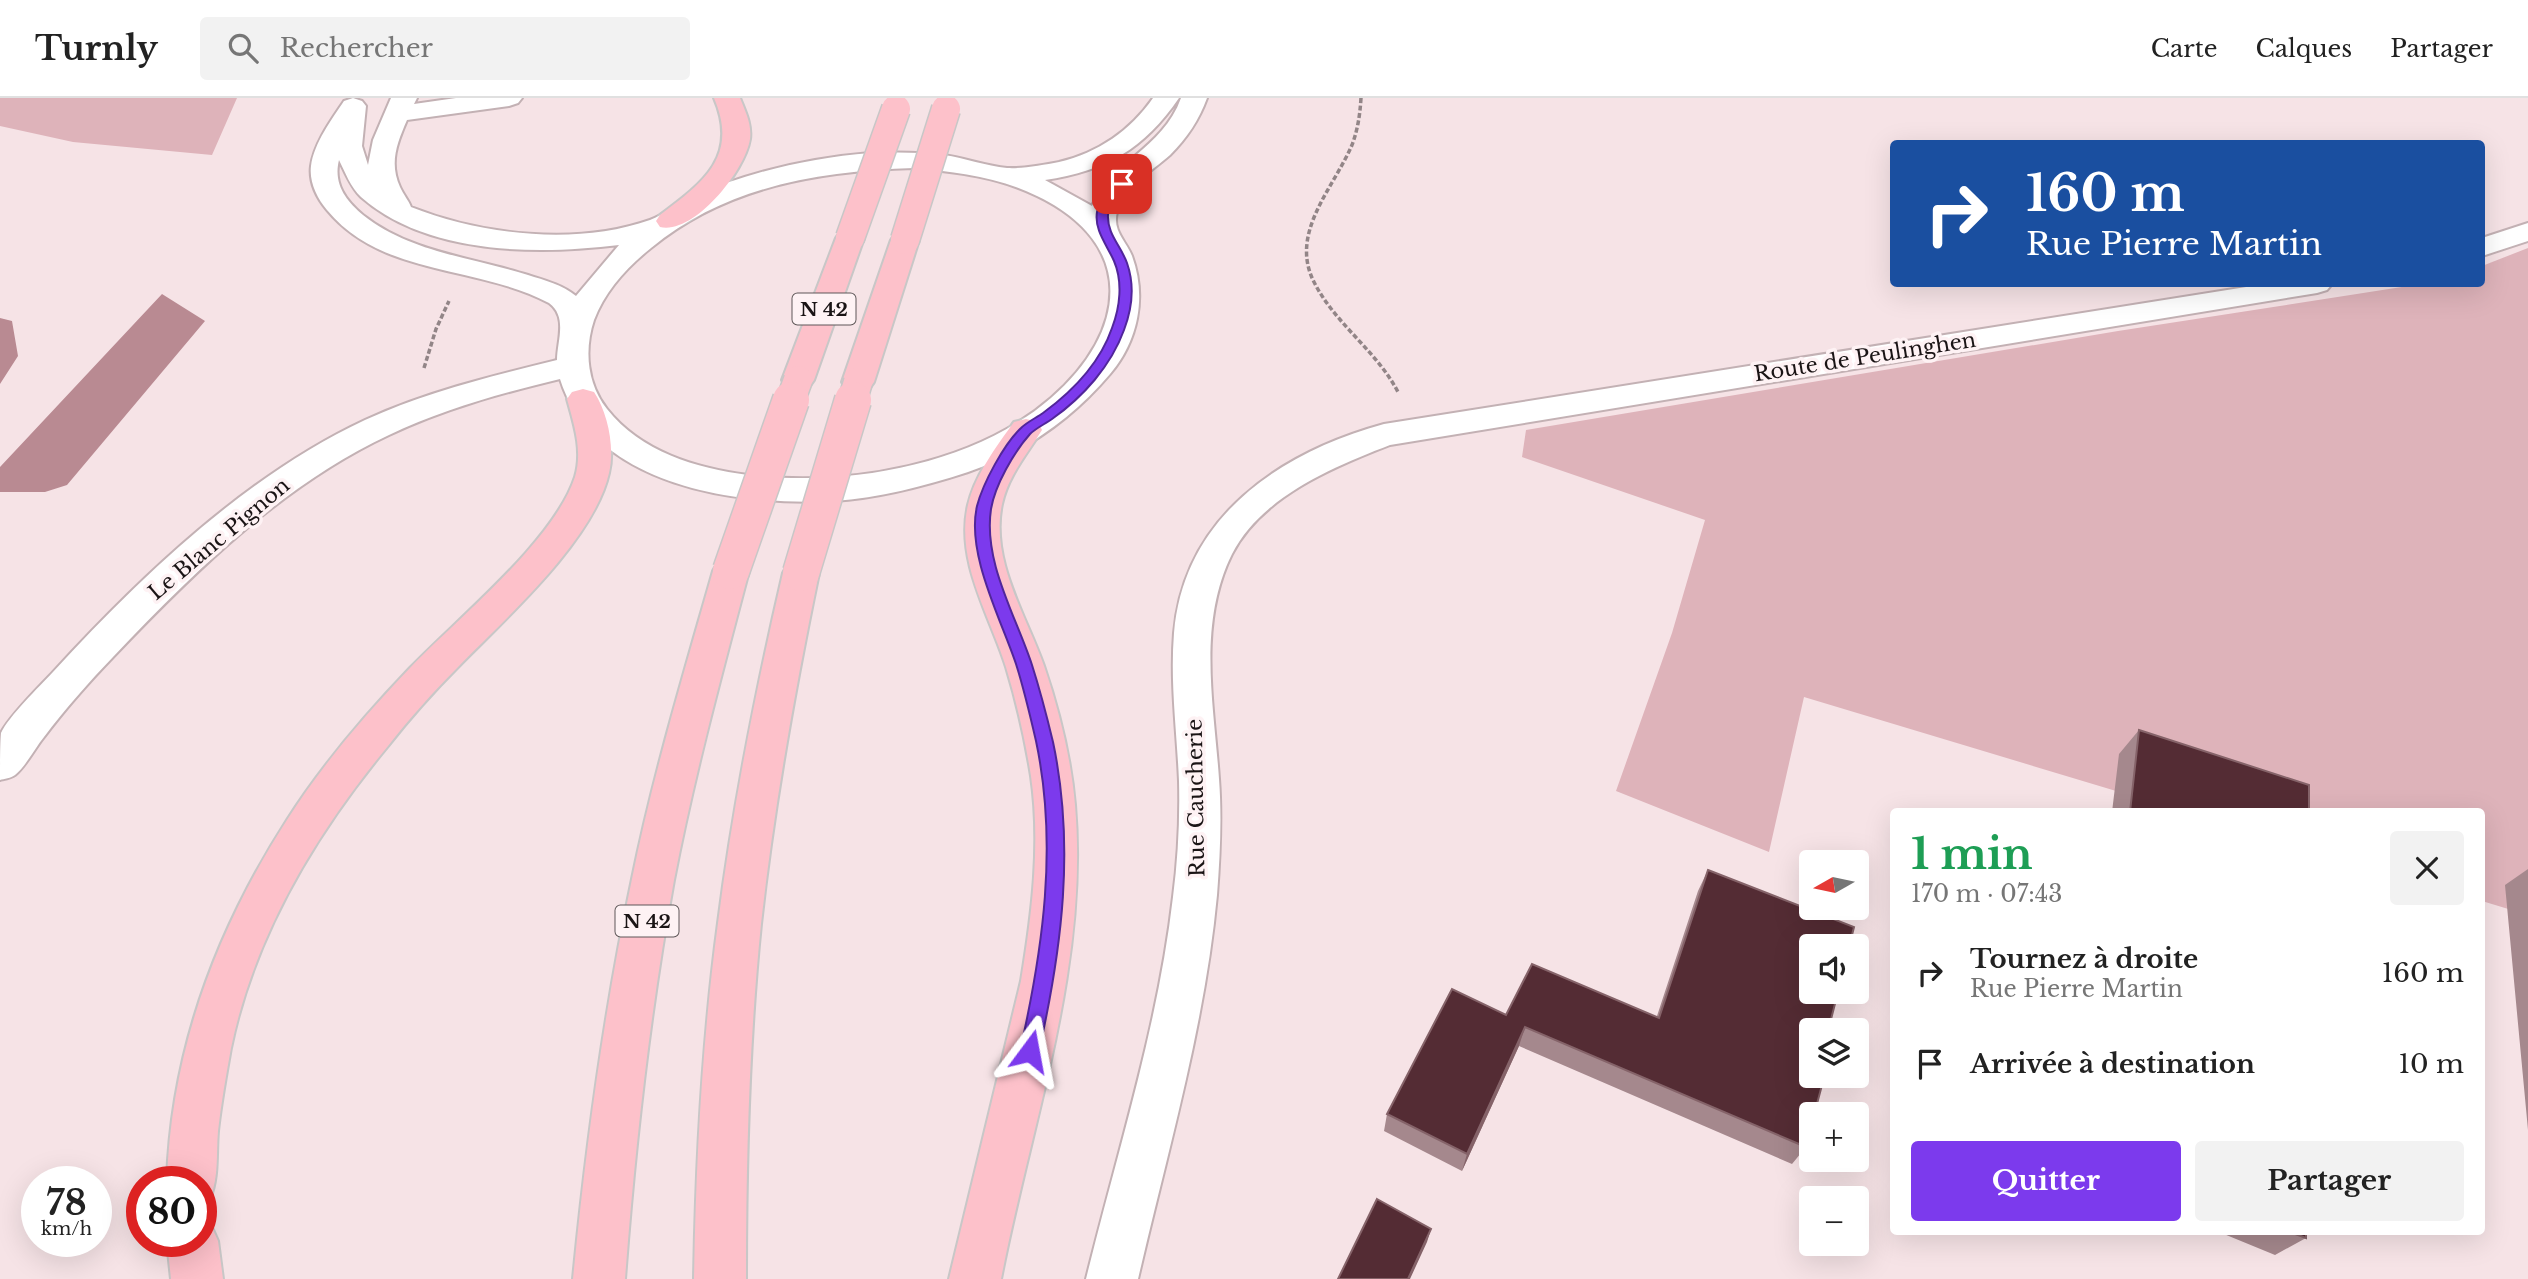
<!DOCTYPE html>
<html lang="fr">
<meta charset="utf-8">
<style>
body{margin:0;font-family:"Libre Baskerville",serif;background:#f2f2f2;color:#222;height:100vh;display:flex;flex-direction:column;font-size:26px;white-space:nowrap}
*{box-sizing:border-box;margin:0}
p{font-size:23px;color:#767676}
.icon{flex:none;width:38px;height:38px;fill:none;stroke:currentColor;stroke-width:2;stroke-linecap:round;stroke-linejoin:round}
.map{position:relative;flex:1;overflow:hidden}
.details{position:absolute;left:1890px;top:710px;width:595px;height:427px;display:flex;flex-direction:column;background:#fff;border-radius:7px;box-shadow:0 7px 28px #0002}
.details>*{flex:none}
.banner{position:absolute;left:1890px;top:42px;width:595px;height:147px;border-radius:7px;box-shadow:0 7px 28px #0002;background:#1a4fa0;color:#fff;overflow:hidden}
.needle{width:46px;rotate:261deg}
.fabs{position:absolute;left:1799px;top:752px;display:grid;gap:14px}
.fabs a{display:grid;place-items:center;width:70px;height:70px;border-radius:7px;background:#fff;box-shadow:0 7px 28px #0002;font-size:35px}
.speed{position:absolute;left:21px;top:1068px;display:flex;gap:14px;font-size:35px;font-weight:700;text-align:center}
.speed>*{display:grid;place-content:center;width:91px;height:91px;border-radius:50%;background:#fff;box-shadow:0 7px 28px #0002;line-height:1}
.speed small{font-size:18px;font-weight:400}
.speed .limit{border:10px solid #d22;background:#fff;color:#111}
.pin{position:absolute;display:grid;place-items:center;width:60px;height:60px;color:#fff;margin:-30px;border-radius:14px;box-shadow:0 4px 10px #0006}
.me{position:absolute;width:77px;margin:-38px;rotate:13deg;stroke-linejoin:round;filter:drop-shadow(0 0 5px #0008)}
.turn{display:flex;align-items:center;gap:24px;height:147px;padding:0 21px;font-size:32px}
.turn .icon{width:91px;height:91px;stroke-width:2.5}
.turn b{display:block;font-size:49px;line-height:60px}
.round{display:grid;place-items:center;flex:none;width:74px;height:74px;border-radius:7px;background:#f2f2f2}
.headline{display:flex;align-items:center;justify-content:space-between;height:119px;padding:0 21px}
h1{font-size:42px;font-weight:800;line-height:52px;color:#1e9e55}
.action{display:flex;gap:14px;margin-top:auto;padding:14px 21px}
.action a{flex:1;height:80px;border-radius:7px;background:#7c3aed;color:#fff;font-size:28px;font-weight:800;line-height:80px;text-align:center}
.action a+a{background:#f2f2f2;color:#222}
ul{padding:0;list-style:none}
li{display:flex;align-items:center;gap:21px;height:91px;padding:0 21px}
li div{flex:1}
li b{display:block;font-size:26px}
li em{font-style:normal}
header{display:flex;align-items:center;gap:42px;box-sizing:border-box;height:98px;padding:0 35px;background:#fff;border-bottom:2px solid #e0e0e0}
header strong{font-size:33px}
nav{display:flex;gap:38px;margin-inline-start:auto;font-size:24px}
.search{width:490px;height:63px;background:#f2f2f2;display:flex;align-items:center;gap:18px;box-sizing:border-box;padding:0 24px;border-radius:7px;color:#767676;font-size:26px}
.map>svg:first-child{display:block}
.green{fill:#deb3ba}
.water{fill:#b98a92}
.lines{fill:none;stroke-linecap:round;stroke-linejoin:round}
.minor-casing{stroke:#c3b1b4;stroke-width:4}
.highway-casing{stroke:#c8c7c7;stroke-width:4}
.path{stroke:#928587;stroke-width:3.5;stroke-dasharray:5 2.5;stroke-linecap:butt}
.minor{fill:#fff;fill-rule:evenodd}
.highway{fill:#fdc1ca;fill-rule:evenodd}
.highway-bridge-far1-casing{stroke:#c8c7c7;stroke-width:31;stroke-linecap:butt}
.highway-bridge-casing{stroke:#c8c7c7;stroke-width:39;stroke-linecap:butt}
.highway-bridge-far1{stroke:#fdc1ca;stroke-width:28}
.highway-bridge{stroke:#fdc1ca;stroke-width:36}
.wall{fill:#a5888d}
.shaded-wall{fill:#856369}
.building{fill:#542c34;stroke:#856369;stroke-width:2}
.route{fill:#7c3aed;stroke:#51269a;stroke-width:2}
.labels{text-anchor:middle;stroke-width:7;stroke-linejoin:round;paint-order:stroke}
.shield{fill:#fef2f4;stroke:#5e5758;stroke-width:2}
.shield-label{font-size:19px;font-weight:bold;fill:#1a1415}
.street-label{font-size:21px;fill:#1a1415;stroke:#fef2f4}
</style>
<header>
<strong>Turnly</strong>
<div class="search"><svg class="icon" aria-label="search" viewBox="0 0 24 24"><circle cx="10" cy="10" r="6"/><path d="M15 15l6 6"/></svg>Rechercher</div>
<nav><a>Carte</a><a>Calques</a><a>Partager</a></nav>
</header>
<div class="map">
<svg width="2528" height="1181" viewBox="0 0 2528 1181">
<rect width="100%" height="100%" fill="#f6e3e6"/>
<path class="green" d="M0 0H237L212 57 73 44 0 28Z
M2528 150V817L2482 803V714H2186L1804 599 1769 754 1616 693 1672 535 1705 422 1522 359 1526 332 2118 233 2421 186H2482V168Z"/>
<path class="water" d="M162 196 205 223 67 387 45 394H0V369Z
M0 220 12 223 18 258 0 286Z"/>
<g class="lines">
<g class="minor-casing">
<path id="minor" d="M353 0 362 3 366 8 362 48 368 67 373 42 391 0H417L414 6 456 0H522L518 5 509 8 407 22C397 45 389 65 400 89 403 96 409 103 411 109 482 137 576 148 650 122 664 117 677 106 691 99 748 74 809 60 870 55 895 54 920 54 944 57 965 60 986 68 1007 70 1022 71 1043 67 1059 64 1098 55 1131 32 1153 0H1179C1144 51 1106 73 1045 82L1092 108C1109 65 1163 51 1181 0H1207C1199 22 1187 40 1170 57 1152 73 1123 90 1117 114 1112 133 1126 143 1132 158 1147 199 1138 243 1110 276 1072 321 1023 355 968 374 925 388 879 400 834 403 738 408 594 389 560 281 502 295 443 311 389 337 282 387 194 474 113 559 89 584 65 611 44 639 35 650 26 668 15 677 11 680 4 681 0 682 0 669 0 646 1 635 9 618 39 589 53 574 140 479 247 377 365 322 426 294 492 278 557 262 557 243 568 219 549 205 478 167 382 179 327 112 317 100 309 84 311 68 314 45 332 21 344 3ZM339 62C345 74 351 90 361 99 427 157 537 157 619 147L576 198C563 187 544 182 528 177 472 159 411 155 363 117 346 103 333 86 339 62ZM914 70C956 74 999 79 1037 98 1137 146 1128 233 1051 300 974 367 848 389 748 377 696 370 641 354 607 311 587 286 584 252 594 222 605 193 627 169 651 150 726 88 820 73 914 70Z
M2528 125V143L2482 158V140Z
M2265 186H2332L2327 192 2317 195 1390 347C1333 369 1261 399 1232 456 1197 526 1214 607 1219 681 1222 720 1220 758 1217 797 1205 927 1167 1055 1138 1181H1086C1117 1055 1158 929 1173 799 1178 761 1180 722 1179 683 1177 634 1170 585 1174 535 1184 419 1279 355 1384 326Z"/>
</g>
<g class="highway-casing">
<path id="highway" d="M714 0H740C745 13 752 26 750 41 745 73 694 137 660 129L656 123 660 117C704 84 739 58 714 0Z
M850 132 860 134 864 140 814 282 809 289 798 292 787 289 782 282 836 140 840 134Z
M905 134 915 136 919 142 874 284 869 291 858 294 847 291 842 284 891 142 895 136Z
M583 291 594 294C608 315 615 350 609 375 594 442 505 521 458 569 433 594 410 620 388 648 316 735 254 838 231 950 226 978 221 1005 218 1033 216 1057 219 1078 210 1101L201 1104V1083H167C171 953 217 831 287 722 322 667 365 617 410 570 458 520 554 443 575 379 583 353 574 326 567 301L572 294Z
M1026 321 1038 324 1042 332C1027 356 1008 378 1002 406 990 462 1026 517 1044 568 1059 612 1071 660 1075 707 1089 868 1031 1025 1001 1181H949L1021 883C1032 816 1041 746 1031 678 1025 641 1017 605 1006 569 990 518 955 463 968 407 975 377 996 349 1014 324Z
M731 460 744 464 749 473C722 575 694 678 674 782 650 914 635 1047 625 1181H573C586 1047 604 913 632 781 653 677 684 575 713 473L718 464Z
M801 462 814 466 819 475C795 591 774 708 761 826 749 944 746 1062 746 1181H694C696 1062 702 944 718 825 733 707 756 591 783 475L788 466Z
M201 1121 210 1125 218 1143 223 1181H171L167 1143H201Z"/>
</g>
<path class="path" d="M1361 0C1360 16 1358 31 1352 47 1333 91 1289 135 1314 184 1335 226 1376 252 1398 294
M424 270 436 231 449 203"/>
<use href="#minor" class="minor"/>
<use href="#highway" class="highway"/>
<g class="highway-bridge-far1-casing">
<path id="highway-bridge-far1" d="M850 140 896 11
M905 142 946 11
M790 304 798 282
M852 304 858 284"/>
</g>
<g class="highway-bridge-casing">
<path id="highway-bridge" d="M731 473 791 302
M801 475 853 302"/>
</g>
<use href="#highway-bridge-far1" class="highway-bridge-far1"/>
<use href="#highway-bridge" class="highway-bridge"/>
</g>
<path class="wall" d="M2139 632 2309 714H2112L2119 656Z
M2528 771V1032L2505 787Z
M1708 772 1811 933 1806 1049 1792 1066 1519 948 1462 1073 1384 1033 1387 1016 1506 917 1657 918 1698 793Z
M2219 1134H2306V1140L2275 1157Z"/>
<path class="shaded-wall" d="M1525 929 1519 948 1462 1073 1467 1056Z
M1431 1131 1427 1144 1410 1181H1408Z"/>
<path class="building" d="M2139 632 2309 687V714H2130Z
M1708 772 1854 829 1849 849H1811V894H1838L1828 933H1811V978H1817L1816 984 1822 987 1814 1017H1811V1028L1806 1049 1525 929 1467 1056 1387 1016 1452 891 1506 917 1532 866 1659 920Z
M1377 1101 1431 1131 1408 1181H1338Z
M2290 1134H2306V1140Z"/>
<path class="route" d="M1118 84 1128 86C1121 95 1109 105 1108 117 1107 136 1121 148 1127 165 1135 188 1132 211 1124 232 1111 268 1083 299 1052 321 1045 326 1036 330 1030 336 1014 354 995 387 991 411 983 464 1016 518 1032 567 1040 592 1047 619 1053 644 1075 748 1062 850 1039 953L1036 959 1030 962 1023 959 1020 953C1043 851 1058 747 1036 643 1030 617 1024 591 1016 566 1001 521 966 456 977 408 983 385 1004 346 1021 330 1027 324 1036 320 1043 315 1073 293 1100 265 1112 230 1120 209 1123 184 1114 163 1107 147 1094 132 1097 114 1099 102 1111 93 1118 84Z"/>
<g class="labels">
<g class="shield">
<rect x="792.5" y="195.5" width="63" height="31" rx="5"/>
<rect x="615.5" y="807.5" width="63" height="31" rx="5"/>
</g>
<g class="shield-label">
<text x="824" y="218">N 42</text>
<text x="647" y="830">N 42</text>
</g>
<g class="street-label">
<text transform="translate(1865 259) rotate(-9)" y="7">Route de Peulinghen</text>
<text transform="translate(219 441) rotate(-40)" y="7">Le Blanc Pignon</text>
<text transform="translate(1196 700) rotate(-91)" y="7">Rue Caucherie</text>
</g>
</g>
</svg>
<div class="fabs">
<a><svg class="needle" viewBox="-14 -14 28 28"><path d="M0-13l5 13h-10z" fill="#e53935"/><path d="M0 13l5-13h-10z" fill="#767676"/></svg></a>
<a><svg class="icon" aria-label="sound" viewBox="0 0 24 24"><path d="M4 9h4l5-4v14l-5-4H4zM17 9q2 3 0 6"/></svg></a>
<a><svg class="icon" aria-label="layers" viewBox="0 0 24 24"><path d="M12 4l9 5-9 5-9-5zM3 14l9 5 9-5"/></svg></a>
<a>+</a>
<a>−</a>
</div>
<div class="speed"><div>78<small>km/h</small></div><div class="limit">80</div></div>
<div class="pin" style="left:1122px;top:86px;background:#d93025"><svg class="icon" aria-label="arrive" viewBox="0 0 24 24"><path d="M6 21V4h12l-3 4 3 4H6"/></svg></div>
<svg class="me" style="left:1030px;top:953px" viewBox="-20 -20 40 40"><path d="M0-17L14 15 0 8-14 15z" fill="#7c3aed" stroke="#fff" stroke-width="4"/></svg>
<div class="banner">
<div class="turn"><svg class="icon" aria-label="right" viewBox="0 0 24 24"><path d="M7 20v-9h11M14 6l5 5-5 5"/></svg><div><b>160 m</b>Rue Pierre Martin</div></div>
</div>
<section class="details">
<div class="headline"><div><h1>1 min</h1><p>170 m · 07:43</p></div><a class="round"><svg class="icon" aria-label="close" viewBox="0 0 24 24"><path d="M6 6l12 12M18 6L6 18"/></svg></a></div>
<ul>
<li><svg class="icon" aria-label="right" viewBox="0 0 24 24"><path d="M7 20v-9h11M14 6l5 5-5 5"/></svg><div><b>Tournez à droite</b><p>Rue Pierre Martin</p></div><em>160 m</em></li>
<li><svg class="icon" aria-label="arrive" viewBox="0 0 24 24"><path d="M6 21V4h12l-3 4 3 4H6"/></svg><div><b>Arrivée à destination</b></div><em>10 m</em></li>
</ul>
<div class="action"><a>Quitter</a><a>Partager</a></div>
</section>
</div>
